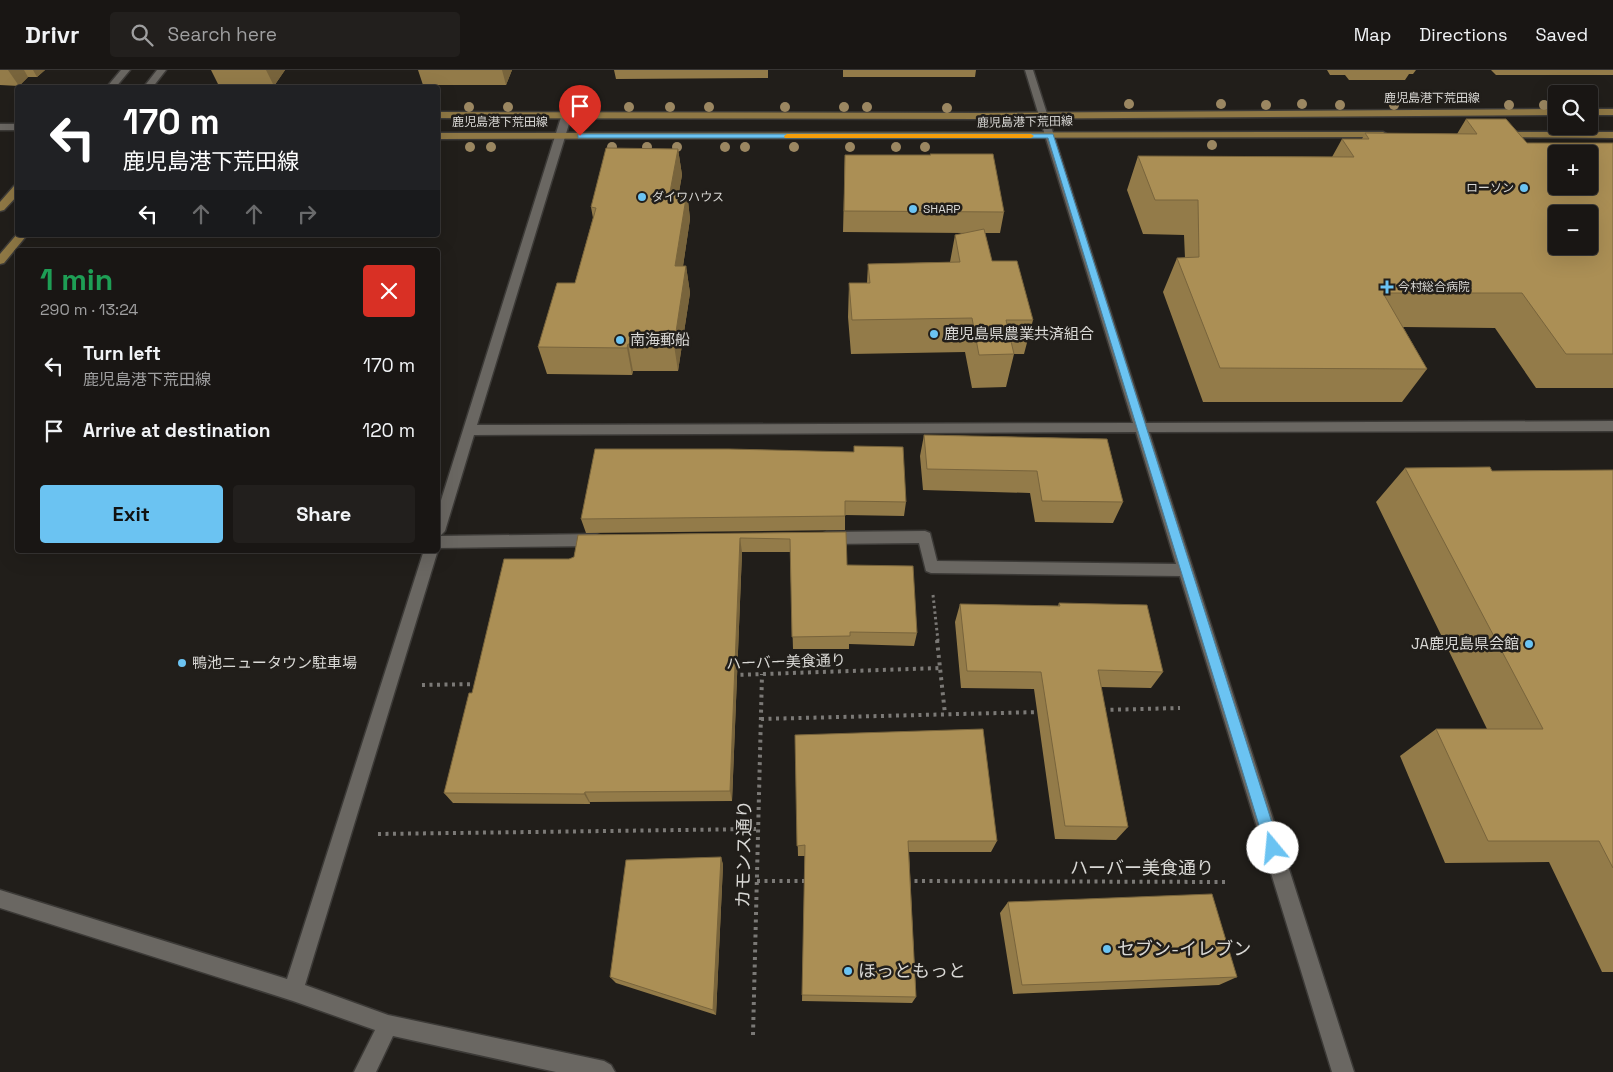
<!DOCTYPE html>
<meta charset="utf-8">
<style>
body{margin:0;font-family:"Space Grotesk","Noto Sans JP",sans-serif;background:#221f1d;color:#f1f3f6;height:100vh;display:flex;flex-direction:column;font-size:19px;white-space:nowrap}
*{box-sizing:border-box;margin:0}
p{font-size:16px;color:#9f9fa0}
.icon{flex:none;width:28px;height:28px;fill:none;stroke:currentColor;stroke-width:2;stroke-linecap:round;stroke-linejoin:round}
.map{position:relative;flex:1;overflow:hidden}
.panel{position:absolute;left:15px;top:178px;width:425px;height:305px;display:flex;flex-direction:column;background:#191614;border-radius:5px;box-shadow:0 5px 20px #0002,0 0 0 1px #373534}
.panel>*{flex:none}
.top-card{position:absolute;left:15px;top:15px;width:425px;height:152px;border-radius:5px;box-shadow:0 5px 20px #0002,0 0 0 1px #373534;background:#202124;color:#fff;overflow:hidden}
.tools{position:absolute;left:1548px;top:15px;display:grid;gap:10px}
.tools a{display:grid;place-items:center;width:50px;height:50px;border-radius:5px;background:#191614;box-shadow:0 5px 20px #0002,0 0 0 1px #373534;font-size:25px}
.pin{position:absolute;display:grid;place-items:center;width:42px;height:42px;color:#fff;margin:-51px -21px;border-radius:50% 50% 50% 0;rotate:-45deg;box-shadow:0 0 5px #0007}
.pin .icon{rotate:45deg}
.me{position:absolute;width:55px;margin:-28px;rotate:343deg;stroke-linejoin:round;filter:drop-shadow(0 0 4px #0008)}
.turn{display:flex;align-items:center;gap:18px;height:105px;padding:0 25px;font-size:22px}
.turn .icon{width:65px;height:65px;stroke-width:2.5}
.turn b{display:block;font-size:35px;line-height:42px}
.lanes{display:flex;align-items:center;height:48px;padding:0 25px;background:#0003;justify-content:center;gap:25px;direction:ltr}
.lanes .off{opacity:.35}
.round{display:grid;place-items:center;flex:none;width:52px;height:52px;border-radius:5px;background:#221f1d}
.summary{display:flex;align-items:center;justify-content:space-between;height:85px;padding:0 25px}
h1{font-size:30px;font-weight:800;line-height:38px;color:#1e9e55}
.cta{display:flex;gap:10px;margin-top:auto;padding:10px 25px}
.cta a{flex:1;height:58px;border-radius:5px;background:#6bc3f2;color:#111;font-size:20px;font-weight:800;line-height:58px;text-align:center}
.cta a+a{background:#221f1d;color:#f1f3f6}
ul{padding:0;list-style:none}
li{display:flex;align-items:center;gap:15px;height:65px;padding:0 25px}
li div{flex:1}
li b{display:block;font-size:19px}
li em{font-style:normal}
header{display:flex;align-items:center;gap:30px;box-sizing:border-box;height:70px;padding:0 25px;background:#191614;border-bottom:1px solid #373534}
header strong{font-size:24px}
nav{display:flex;gap:28px;margin-inline-start:auto;font-size:18px}
.search{width:350px;height:45px;background:#221f1d;display:flex;align-items:center;gap:12px;box-sizing:border-box;padding:0 18px;border-radius:5px;color:#9f9fa0;font-size:19px}
.map>svg:first-child{display:block}
.lines{fill:none;stroke-linecap:round;stroke-linejoin:round}
.minor-casing{stroke:#3c3a37;stroke-width:3}
.major-casing{stroke:#3c3a37;stroke-width:3}
.path-far1{stroke:#7b7976;stroke-width:3;stroke-dasharray:2.5 3;stroke-linecap:butt}
.path{stroke:#7b7976;stroke-width:4;stroke-dasharray:3 4.5;stroke-linecap:butt}
.minor{fill:#6a6762;fill-rule:evenodd}
.major{fill:#8f7845;fill-rule:evenodd}
.tree{fill:#9b8761}
.wall{fill:#937b49}
.shaded-wall{fill:#78643c}
.building{fill:#ab8f55;stroke:#78643c;fill-rule:evenodd}
.route{fill:#6bc3f2;stroke:#467f9d}
.slow{fill:#f59e0b}
.poi-dot{fill:#6bc3f2;stroke:#211e1a;stroke-width:2}
.labels{text-anchor:middle;stroke-width:5;stroke-linejoin:round;paint-order:stroke}
.far-street-label{font-size:12px;fill:#d9d8d5;stroke:#211e1a}
.far-poi-label{font-size:12px;fill:#d9d8d5;stroke:#211e1a;text-anchor:start}
.poi-label{font-size:15px;fill:#d9d8d5;stroke:#211e1a;text-anchor:start}
.street-label{font-size:15px;fill:#d9d8d5;stroke:#211e1a}
.near-street-label{font-size:18px;fill:#d9d8d5;stroke:#211e1a}
.near-poi-label{font-size:18px;fill:#d9d8d5;stroke:#211e1a;text-anchor:start}
</style>
<header>
<strong>Drivr</strong>
<div class="search"><svg class="icon" aria-label="search" viewBox="0 0 24 24"><circle cx="10" cy="10" r="6"/><path d="M15 15l6 6"/></svg>Search here</div>
<nav><a>Map</a><a>Directions</a><a>Saved</a></nav>
</header>
<div class="map">
<svg width="1613" height="1002" viewBox="0 0 1613 1002">
<rect width="100%" height="100%" fill="#211e1a"/>
<g class="lines">
<g class="minor-casing">
<path id="minor" d="M121 0H130L115 18H106Z
M157 0H166L152 18H143Z
M1025 0H1033L1146 353 1613 351V361L1149 362 1354 1002H1332L1180 506 931 503 926 501 919 473 827 474 822 472 820 468 822 464 827 462 925 461 930 463 937 491 1176 494 1136 362 474 365 445 461 440 466 596 464 601 466 603 470 601 474 596 476 438 478V440L562 44 567 41 572 44 477 355 1133 353Z
M0 54H18V60H0Z
M438 478V480L305 915 388 945 604 991 611 995 615 1002H556L393 966 376 1002H354L375 960 293 931 0 838V820L287 909 424 480H438Z"/>
</g>
<g class="major-casing">
<path id="major" d="M1556 39V45L981 49 438 48V42L981 43Z
M1589 39H1613V45H1589Z
M1383 62 1388 65 1386 67 438 69V63Z
M1499 62H1613V68L1496 67 1494 65Z
M18 115V125L4 140 0 141V132L14 116Z
M18 163V165H27L4 193 0 194V184Z"/>
</g>
<path class="path-far1" d="M933 525 938 571"/>
<path class="path" d="M937 570 945 644
M733 605 940 598
M422 615 477 614
M1103 640 1180 638
M761 649 1040 642
M378 764 758 759
M757 811H808
M907 811 1226 812
M753 965 762 604"/>
<use href="#minor" class="minor"/>
<use href="#major" class="major"/>
</g>
<g class="tree">
<circle cx="1129" cy="34" r="5"/>
<circle cx="1221" cy="34" r="5"/>
<circle cx="1302" cy="34" r="5"/>
<circle cx="1266" cy="35" r="5"/>
<circle cx="1340" cy="35" r="5"/>
<circle cx="1394" cy="35" r="5"/>
<circle cx="1509" cy="35" r="5"/>
<circle cx="1544" cy="35" r="5"/>
<circle cx="469" cy="37" r="5"/>
<circle cx="508" cy="37" r="5"/>
<circle cx="629" cy="37" r="5"/>
<circle cx="670" cy="37" r="5"/>
<circle cx="709" cy="37" r="5"/>
<circle cx="785" cy="37" r="5"/>
<circle cx="844" cy="37" r="5"/>
<circle cx="867" cy="37" r="5"/>
<circle cx="947" cy="38" r="5"/>
<circle cx="1212" cy="75" r="5"/>
<circle cx="470" cy="77" r="5"/>
<circle cx="491" cy="77" r="5"/>
<circle cx="612" cy="77" r="5"/>
<circle cx="647" cy="77" r="5"/>
<circle cx="677" cy="77" r="5"/>
<circle cx="725" cy="77" r="5"/>
<circle cx="745" cy="77" r="5"/>
<circle cx="794" cy="77" r="5"/>
<circle cx="850" cy="77" r="5"/>
<circle cx="896" cy="77" r="5"/>
<circle cx="925" cy="77" r="5"/>
</g>
<path class="wall" d="M0 0H45L37 7H28L19 16 0 15Z
M211 0H285L274 16H219Z
M418 0H512L506 15H423Z
M614 0H768V8L616 9Z
M843 0H976L975 7H843Z
M1327 0H1416L1413 4H1409L1405 10H1349L1345 5H1330Z
M1491 0H1613V5H1496Z
M1466 49 1527 73H1613V318H1536L1495 258 1403 257 1427 299 1402 332H1203L1163 222 1177 188H1185L1184 165 1143 164 1127 120 1138 86 1332 87 1342 69H1362L1365 63 1457 64Z
M678 79 682 105 679 122H687L690 149 683 196H686L690 223 678 301H633L632 305 547 304 538 277 575 213 593 148 591 137Z
M845 85 1004 142 1000 163H985L992 191 1033 250 1024 284H1014L1006 317 972 318 965 282 851 284 848 247 849 213H867L868 194 950 192 955 165 965 163 843 162Z
M924 365 1107 369 1123 432 1113 453 1035 452 1030 423 923 420 920 386Z
M854 376 906 432 904 446 845 445V460L586 463 581 449 854 382Z
M1405 398 1492 401 1613 400V902H1602L1549 792 1445 793 1400 686 1436 659H1487L1376 432Z
M846 462 847 495 917 563 914 576 849 574V579H793L790 482H742L732 731 590 732V734L453 733 444 723 472 623 569 489 574 487 578 465Z
M1059 533 1163 602 1151 618 1101 617 1128 757 1116 770 1055 769 1034 619 961 618 955 552 960 534 1058 536Z
M795 665 997 771 991 782H909L916 927 912 933 802 931 805 786H798Z
M721 787 723 795 716 945 616 913 610 907Z
M1008 832 1237 907 1219 915 1013 924 1000 843Z"/>
<path class="shaded-wall" d="M8 0H24L28 7 19 16Z
M33 0H45L37 7Z
M266 0H285L274 16Z
M502 0H512L506 15Z
M678 79 682 105 674 149 670 122Z
M687 122 690 149 679 223 675 196Z
M686 196 690 223 678 301 674 275Z
M628 274 633 301 632 305 627 278Z
M740 468 742 482 732 731 730 721Z
M585 722 590 732V734L584 724Z
M721 787 723 795 716 945 713 940Z"/>
<path class="building" d="M1466 49H1506L1527 73H1613V284H1566L1522 223H1383L1427 299 1220 298 1177 188 1199 187 1198 130H1155L1138 86 1354 87 1342 69H1369L1365 63 1477 64ZM1556 84H1589V116H1556ZM1556 144H1589V176H1556Z
M606 78 678 79 670 122H687L675 196H686L674 275 628 274 627 278 538 277 557 213H575L596 138 591 137Z
M930 84H993L1004 142 844 141 845 85H931Z
M984 159 992 191H1017L1033 250H1006L1014 284 979 285 972 248 852 250 849 213H870L868 194 960 192 955 165Z
M924 365 1107 369 1123 432 1042 431 1037 401 927 399Z
M854 376 903 377 906 432 845 431V446L581 449 595 379H729L854 382Z
M1490 397 1492 401 1613 400V798L1599 771H1488L1436 659H1543L1405 398Z
M846 462 847 495 913 496 917 563 850 562V566L792 567 790 469 740 468 730 721 585 722 584 724 444 723 469 623H472L504 489H569L574 487 578 465Z
M1059 533 1147 535 1163 602 1098 600 1128 757 1065 756 1041 602 967 601 960 534 1060 536Z
M983 659 997 771H908L916 927 802 925 805 775 797 776 795 665Z
M721 787 713 940 610 907 626 790Z
M1212 824 1237 907 1022 915 1008 832Z"/>
<path class="route" d="M578 64H1053L1280 778 1278 783 1273 785 1268 783 1266 778 1048 68H578Z"/>
<path class="slow" d="M787 64H1031L1034 66 1031 68H785L784 66Z"/>
<g class="poi-dot">
<circle cx="1524" cy="118" r="5"/>
<circle cx="642" cy="127" r="5"/>
<circle cx="913" cy="139" r="5"/>
<path d="M1384.5 209.5h5v5h5v5h-5v5h-5v-5h-5v-5h5z"/>
<circle cx="934" cy="264" r="5"/>
<circle cx="620" cy="270" r="5"/>
<circle cx="1529" cy="574" r="5"/>
<circle cx="182" cy="593" r="5"/>
<circle cx="1107" cy="879" r="5"/>
<circle cx="848" cy="901" r="5"/>
</g>
<g class="labels">
<g class="far-street-label">
<text x="1432" y="32">鹿児島港下荒田線</text>
<text x="500" y="56">鹿児島港下荒田線</text>
<text transform="translate(1025 52) rotate(-1)" y="4">鹿児島港下荒田線</text>
</g>
<g class="far-poi-label">
<text x="1514" y="122" text-anchor="end">ローソン</text>
<text x="652" y="131">ダイワハウス</text>
<text x="923" y="143">SHARP</text>
<text x="1398" y="221">今村総合病院</text>
</g>
<g class="poi-label">
<text x="944" y="269">鹿児島県農業共済組合</text>
<text x="630" y="275">南海郵船</text>
<text x="1519" y="579" text-anchor="end">JA鹿児島県会館</text>
<text x="192" y="598">鴨池ニュータウン駐車場</text>
</g>
<g class="street-label">
<text transform="translate(786 592) rotate(-2)" y="5">ハーバー美食通り</text>
</g>
<g class="near-street-label">
<text transform="translate(744 784) rotate(-89)" y="6">カモンス通り</text>
<text x="1142" y="804">ハーバー美食通り</text>
</g>
<g class="near-poi-label">
<text x="1117" y="885">セブン-イレブン</text>
<text x="858" y="907">ほっともっと</text>
</g>
</g>
</svg>
<div class="tools">
<a><svg class="icon" aria-label="search" viewBox="0 0 24 24"><circle cx="10" cy="10" r="6"/><path d="M15 15l6 6"/></svg></a>
<a>+</a>
<a>−</a>
</div>
<div class="pin" style="left:580px;top:66px;background:#d93025"><svg class="icon" aria-label="arrive" viewBox="0 0 24 24"><path d="M6 21V4h12l-3 4 3 4H6"/></svg></div>
<svg class="me" style="left:1273px;top:778px" viewBox="-20 -20 40 40"><circle r="19" fill="#fff"/><path d="M0-13L10 11 0 6-10 11z" fill="#6bc3f2"/></svg>
<div class="top-card">
<div class="turn"><svg class="icon" aria-label="left" viewBox="0 0 24 24"><path d="M17 20v-9H6M10 6l-5 5 5 5"/></svg><div><b>170 m</b>鹿児島港下荒田線</div></div>
<div class="lanes"><svg class="icon" aria-label="left" viewBox="0 0 24 24"><path d="M17 20v-9H6M10 6l-5 5 5 5"/></svg><svg class="icon off" aria-label="ahead" viewBox="0 0 24 24"><path d="M12 20V5M6 11l6-6 6 6"/></svg><svg class="icon off" aria-label="ahead" viewBox="0 0 24 24"><path d="M12 20V5M6 11l6-6 6 6"/></svg><svg class="icon off" aria-label="right" viewBox="0 0 24 24"><path d="M7 20v-9h11M14 6l5 5-5 5"/></svg></div>
</div>
<section class="panel">
<div class="summary"><div><h1>1 min</h1><p>290 m · 13:24</p></div><a class="round" style="background:#d93025;color:#fff"><svg class="icon" aria-label="close" viewBox="0 0 24 24"><path d="M6 6l12 12M18 6L6 18"/></svg></a></div>
<ul>
<li><svg class="icon" aria-label="left" viewBox="0 0 24 24"><path d="M17 20v-9H6M10 6l-5 5 5 5"/></svg><div><b>Turn left</b><p>鹿児島港下荒田線</p></div><em>170 m</em></li>
<li><svg class="icon" aria-label="arrive" viewBox="0 0 24 24"><path d="M6 21V4h12l-3 4 3 4H6"/></svg><div><b>Arrive at destination</b></div><em>120 m</em></li>
</ul>
<div class="cta"><a>Exit</a><a>Share</a></div>
</section>
</div>
